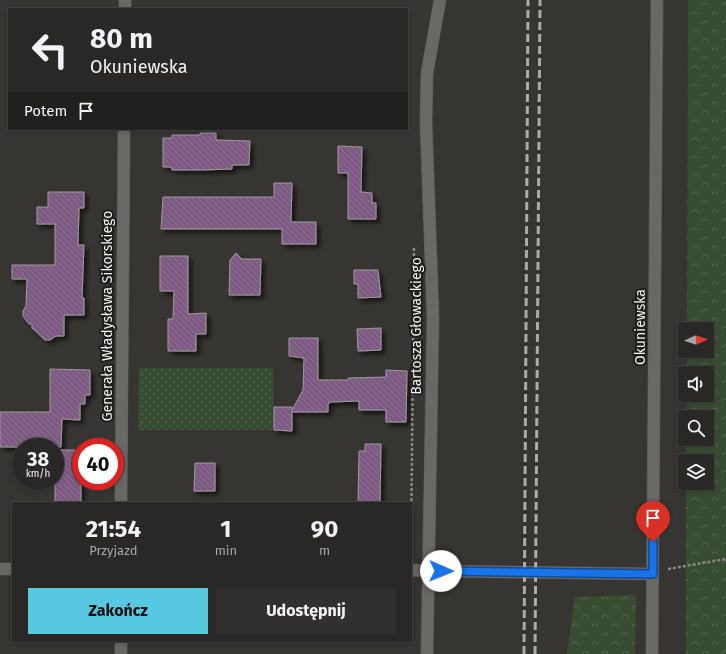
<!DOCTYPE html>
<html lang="pl">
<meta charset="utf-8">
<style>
body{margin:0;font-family:"Fira Sans",sans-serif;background:#31302e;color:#f1f3f6;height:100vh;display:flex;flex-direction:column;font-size:15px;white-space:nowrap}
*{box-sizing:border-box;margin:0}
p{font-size:13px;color:#a5a6a7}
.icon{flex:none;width:22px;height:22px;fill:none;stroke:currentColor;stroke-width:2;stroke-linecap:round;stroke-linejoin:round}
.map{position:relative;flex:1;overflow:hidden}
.drawer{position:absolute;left:12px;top:502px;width:400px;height:140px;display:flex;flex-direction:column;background:#292826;border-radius:0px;box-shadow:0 2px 6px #0003,0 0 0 1px #454443}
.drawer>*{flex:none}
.banner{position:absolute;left:8px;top:8px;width:400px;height:122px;border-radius:0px;box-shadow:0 2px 6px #0003,0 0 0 1px #454443;background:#292826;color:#f1f3f6;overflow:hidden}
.needle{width:26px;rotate:86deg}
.controls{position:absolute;left:678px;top:322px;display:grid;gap:8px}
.controls a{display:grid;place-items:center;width:36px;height:36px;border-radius:0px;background:#292826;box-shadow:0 2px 6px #0003,0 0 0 1px #454443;font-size:20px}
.speed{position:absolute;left:12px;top:438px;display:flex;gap:8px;font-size:20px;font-weight:700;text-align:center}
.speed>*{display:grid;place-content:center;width:52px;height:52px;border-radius:50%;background:#292826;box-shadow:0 2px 6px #0003,0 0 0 1px #454443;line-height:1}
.speed small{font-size:10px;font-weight:400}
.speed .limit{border:6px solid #d22;background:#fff;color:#111}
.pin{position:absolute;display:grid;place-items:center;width:34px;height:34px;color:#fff;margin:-41px -17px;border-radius:50% 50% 50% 0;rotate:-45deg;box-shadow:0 0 4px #0007}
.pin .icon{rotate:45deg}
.me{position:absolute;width:44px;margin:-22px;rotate:91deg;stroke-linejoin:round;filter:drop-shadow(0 0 3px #0008)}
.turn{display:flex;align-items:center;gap:14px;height:84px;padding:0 16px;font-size:18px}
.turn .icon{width:52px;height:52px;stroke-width:2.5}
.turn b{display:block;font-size:28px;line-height:34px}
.then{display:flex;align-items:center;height:38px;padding:0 16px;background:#0003;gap:8px;font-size:15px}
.eta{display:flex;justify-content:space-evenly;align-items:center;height:68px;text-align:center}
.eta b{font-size:24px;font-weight:700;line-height:28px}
.button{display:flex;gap:8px;margin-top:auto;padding:8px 16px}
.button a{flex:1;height:46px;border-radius:0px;background:#56c9e1;color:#111;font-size:16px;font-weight:700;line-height:46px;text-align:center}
.button a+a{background:#31302e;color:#f1f3f6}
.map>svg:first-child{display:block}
.grass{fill:url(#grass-dots)}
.forest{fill:url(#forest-crowns)}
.building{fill:url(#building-back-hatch);stroke:#9d9a9d;filter:url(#shadow)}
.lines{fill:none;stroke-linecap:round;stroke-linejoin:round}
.minor-casing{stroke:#565452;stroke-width:13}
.tertiary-casing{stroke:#565452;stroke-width:13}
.secondary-casing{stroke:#565452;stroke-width:13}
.path{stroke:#888784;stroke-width:2.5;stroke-dasharray:3 2;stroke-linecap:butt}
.minor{stroke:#6a6865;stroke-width:12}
.tertiary{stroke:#6a6865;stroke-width:12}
.secondary{stroke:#6a6865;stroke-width:12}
.rail{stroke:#adaba9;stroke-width:3;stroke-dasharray:8 4;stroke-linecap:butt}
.route-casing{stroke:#114b97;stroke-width:10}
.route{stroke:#1a73e8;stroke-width:7}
.labels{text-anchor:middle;stroke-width:4;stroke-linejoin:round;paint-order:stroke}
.street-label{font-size:14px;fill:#f3f2f0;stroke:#1e1d1c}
</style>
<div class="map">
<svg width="726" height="654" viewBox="0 0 726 654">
<defs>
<pattern id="grass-dots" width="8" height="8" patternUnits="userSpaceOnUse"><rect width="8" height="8" fill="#384c32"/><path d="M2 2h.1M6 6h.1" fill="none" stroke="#556650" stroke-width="1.8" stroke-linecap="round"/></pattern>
<pattern id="forest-crowns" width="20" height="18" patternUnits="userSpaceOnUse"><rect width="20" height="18" fill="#384c32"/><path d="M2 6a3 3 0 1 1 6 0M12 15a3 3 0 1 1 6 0" fill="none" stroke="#556650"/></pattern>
<pattern id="building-back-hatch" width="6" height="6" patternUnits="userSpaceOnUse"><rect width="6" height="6" fill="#7c5a81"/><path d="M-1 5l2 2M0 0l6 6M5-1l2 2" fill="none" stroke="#8f7293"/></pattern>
<filter id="shadow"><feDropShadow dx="3.5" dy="3.5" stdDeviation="2" flood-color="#0009"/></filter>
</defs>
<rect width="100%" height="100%" fill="#373532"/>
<path class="grass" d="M139 368H273L274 430H138Z"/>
<path class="forest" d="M688 0H726V654H686V483H707V461H686V439H707V417H687V395H707V373H687V351H707V329H687Z
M636 595 635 654H567L575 597Z"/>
<path class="building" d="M200 133H216V140L250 141 249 165H232V169L201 170H172L171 167H163V138H172V135H200Z
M338 146 362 147 361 192 372 193V203H376V219H348V173H338Z
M274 183H292L291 222H316V244H282V229H161L163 197H274Z
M48 192H84V208H79L78 245H84L82 298H84V315H64V336H56L50 340H45L32 328V324H29L23 316V311L26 306 27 279H12V265H55V224H37V207H48Z
M236 253 242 259H261L260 295H229L230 260Z
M160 256H188V314L206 313V334H196V351H168V319H173L174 291H160Z
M354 270H378L381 297 358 298V284H354Z
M381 328V350L358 351 357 329Z
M289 338H318V380H348V378L386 377V370L407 371 406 422H386V410H359V401L331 402 328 404V412H292V431L274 430V407H292V410L303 390 304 358 289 356Z
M50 369 90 370V395H85V404H80V420L62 419 61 447H0V412H50Z
M365 444H381L380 503H358L359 451H365Z
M55 450H81V503H55Z
M195 463H215V491H194Z"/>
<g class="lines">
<g class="minor-casing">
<path id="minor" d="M125 9V0
M121 503 124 129
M0 569H13
M411 570 428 571
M121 654V641
M427 654 433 317 426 121 427 73 440 0"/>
</g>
<g class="tertiary-casing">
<path id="tertiary" d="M428 571 653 574"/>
</g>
<g class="secondary-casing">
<path id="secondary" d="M652 654 657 0"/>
</g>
<path class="path" d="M411 551 414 247
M668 569 726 559"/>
<use href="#minor" class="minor"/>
<use href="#tertiary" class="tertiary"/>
<use href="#secondary" class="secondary"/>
<path class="rail" d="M524 654 528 0
M535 654 540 0"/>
</g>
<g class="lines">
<g class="route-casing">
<path id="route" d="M441 571 653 574V542"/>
</g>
<use href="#route" class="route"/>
</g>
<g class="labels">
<g class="street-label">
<text transform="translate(107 316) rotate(-90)" y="5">Generała Władysława Sikorskiego</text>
<text transform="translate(416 326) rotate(-90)" y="5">Bartosza Głowackiego</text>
<text transform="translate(640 327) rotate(-90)" y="5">Okuniewska</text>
</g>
</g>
</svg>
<div class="controls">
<a><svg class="needle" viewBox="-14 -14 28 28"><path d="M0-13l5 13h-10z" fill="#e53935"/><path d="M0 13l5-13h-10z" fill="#a5a6a7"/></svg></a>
<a><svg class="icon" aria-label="sound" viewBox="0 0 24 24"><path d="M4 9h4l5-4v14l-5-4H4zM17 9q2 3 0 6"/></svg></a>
<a><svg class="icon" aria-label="search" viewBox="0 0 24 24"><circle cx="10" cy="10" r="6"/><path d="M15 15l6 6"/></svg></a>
<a><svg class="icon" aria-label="layers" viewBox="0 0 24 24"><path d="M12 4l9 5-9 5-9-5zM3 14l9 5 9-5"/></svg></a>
</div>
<div class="speed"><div>38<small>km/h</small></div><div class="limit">40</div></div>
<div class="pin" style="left:653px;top:542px;background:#d93025"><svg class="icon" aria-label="arrive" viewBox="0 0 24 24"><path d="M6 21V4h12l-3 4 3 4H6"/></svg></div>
<svg class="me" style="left:441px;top:571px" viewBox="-20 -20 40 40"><circle r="19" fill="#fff"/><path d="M0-13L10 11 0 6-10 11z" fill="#1a73e8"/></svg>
<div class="banner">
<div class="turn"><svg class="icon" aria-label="left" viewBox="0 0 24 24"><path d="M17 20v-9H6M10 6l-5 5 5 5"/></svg><div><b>80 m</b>Okuniewska</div></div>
<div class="then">Potem<svg class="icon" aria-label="arrive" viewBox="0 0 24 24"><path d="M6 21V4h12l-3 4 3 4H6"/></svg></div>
</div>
<section class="drawer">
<div class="eta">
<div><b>21:54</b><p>Przyjazd</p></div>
<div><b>1</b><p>min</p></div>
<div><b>90</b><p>m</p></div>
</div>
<div class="button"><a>Zakończ</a><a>Udostępnij</a></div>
</section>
</div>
